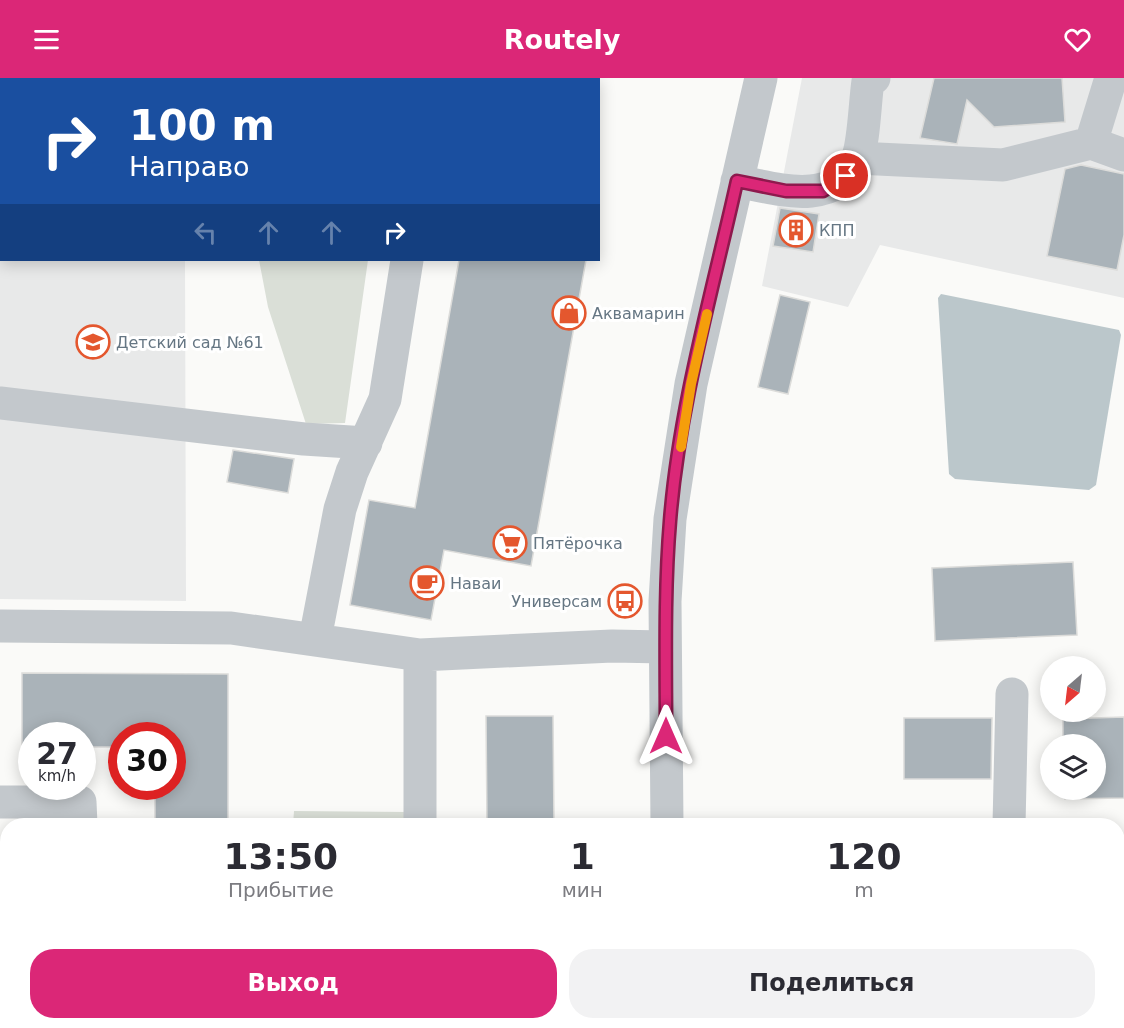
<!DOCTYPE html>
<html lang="ru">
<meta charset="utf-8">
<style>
body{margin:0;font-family:"DejaVu Sans",sans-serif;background:#f2f2f3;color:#2b2b33;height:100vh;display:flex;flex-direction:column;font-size:22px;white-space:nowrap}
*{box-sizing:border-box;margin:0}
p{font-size:20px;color:#7c7c81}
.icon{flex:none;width:33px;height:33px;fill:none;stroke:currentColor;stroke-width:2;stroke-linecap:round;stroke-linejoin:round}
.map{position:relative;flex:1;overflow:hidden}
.side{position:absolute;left:0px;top:740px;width:1125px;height:212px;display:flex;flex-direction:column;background:#fff;border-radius:24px 24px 0 0;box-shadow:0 3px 15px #0003}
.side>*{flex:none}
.hud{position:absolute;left:0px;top:0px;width:600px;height:183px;box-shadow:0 3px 15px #0003;background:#1a4fa0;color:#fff;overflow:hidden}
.needle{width:39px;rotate:208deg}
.buttons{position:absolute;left:1040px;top:578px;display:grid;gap:12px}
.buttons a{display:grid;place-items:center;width:66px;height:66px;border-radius:50%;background:#fff;box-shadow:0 3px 15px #0003;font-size:30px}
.speed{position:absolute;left:18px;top:644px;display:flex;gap:12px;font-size:30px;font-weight:700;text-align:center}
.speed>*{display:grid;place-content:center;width:78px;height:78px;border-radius:50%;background:#fff;box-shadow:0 3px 15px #0003;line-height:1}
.speed small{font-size:15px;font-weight:400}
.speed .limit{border:9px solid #d22;background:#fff;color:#111}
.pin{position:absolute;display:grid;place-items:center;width:51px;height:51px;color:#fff;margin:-26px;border:3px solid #fff;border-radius:50%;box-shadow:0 2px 6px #0007}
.me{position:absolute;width:66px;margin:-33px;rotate:0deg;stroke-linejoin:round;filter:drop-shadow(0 0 4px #0008)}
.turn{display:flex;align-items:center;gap:21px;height:126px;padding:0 30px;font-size:27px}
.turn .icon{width:78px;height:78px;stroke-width:2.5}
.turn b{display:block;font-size:42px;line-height:51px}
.lanes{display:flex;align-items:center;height:57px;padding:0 30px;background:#0003;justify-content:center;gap:30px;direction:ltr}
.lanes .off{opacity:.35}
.eta{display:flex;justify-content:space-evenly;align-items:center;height:102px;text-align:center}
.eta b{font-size:36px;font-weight:800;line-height:42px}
.cta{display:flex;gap:12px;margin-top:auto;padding:12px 30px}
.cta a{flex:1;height:69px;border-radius:24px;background:#db2777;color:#fff;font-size:24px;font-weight:800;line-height:69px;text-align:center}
.cta a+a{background:#f2f2f3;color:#2b2b33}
header{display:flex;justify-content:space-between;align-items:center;height:78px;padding:0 30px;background:#db2777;color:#fff;font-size:27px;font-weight:800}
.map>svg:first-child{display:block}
.built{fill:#e8e9e9}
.green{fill:#dadfd7}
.water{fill:#bbc7cb}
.building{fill:#aab3b9;stroke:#dcdcda;stroke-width:1.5}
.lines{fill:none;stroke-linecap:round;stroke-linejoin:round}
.minor{stroke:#c3c8cc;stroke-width:33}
.route-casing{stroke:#8e194d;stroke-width:15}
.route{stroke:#db2777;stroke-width:10}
.slow{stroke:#f59e0b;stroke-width:10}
.labels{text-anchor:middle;stroke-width:6;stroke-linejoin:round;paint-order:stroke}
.poi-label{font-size:16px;fill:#657683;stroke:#fff;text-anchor:start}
</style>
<header><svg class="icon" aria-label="menu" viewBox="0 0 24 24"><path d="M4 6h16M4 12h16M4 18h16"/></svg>Routely<svg class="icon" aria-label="heart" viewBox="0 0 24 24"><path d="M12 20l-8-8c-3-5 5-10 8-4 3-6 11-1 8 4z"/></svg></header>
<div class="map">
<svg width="1124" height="950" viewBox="0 0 1124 950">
<rect width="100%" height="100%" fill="#fafaf8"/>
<path class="built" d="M0 0H184L2 2V182H185L186 523 0 521Z
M802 0H1124V220L880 167 848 229 762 208Z"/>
<path class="green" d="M238 0H395L238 2Z
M259 182H368L345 345 306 346 268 229Z
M294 733 404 734V747H293Z"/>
<path class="water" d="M941 216 1119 252 1121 257 1096 407 1089 412 955 401 949 396 938 220Z"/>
<path class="building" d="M934 0H1062L1065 44 994 49 967 22 957 66 920 60Z
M1081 87 1124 96V157L1117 192 1047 178 1065 91Z
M780 130 819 136 813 174 773 168Z
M459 182H586L531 488 444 472 431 542 350 527 369 422 415 430Z
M780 217 810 224 788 316 758 309Z
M233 372 294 381 288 415 227 404Z
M1073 484 1077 557 935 563 932 490Z
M22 595 228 596V747H155V708H172V657H122V669H82V657H32V668H22Z
M486 638H553L554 747H487Z
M1124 639V720L1065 721V711H1095V666H1063V641Z
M904 640H992L991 701H904Z"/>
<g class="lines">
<path class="minor" d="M435 2V0
M1091 65 1124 77
M857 80 1003 87 1091 65 1111 0
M737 103C778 111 834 130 857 81 864 66 865 22 868 3L874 0
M0 325 304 361 366 365
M0 548 231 550 420 577 612 568 665 569
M315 561 340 431 352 394 385 321 407 182
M420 577V747
M0 724H80L81 747
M667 747 665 523 670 441 691 306 761 0
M1009 747 1012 616
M1118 798H1123
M670 944V950
M1059 944V950
M231 950 233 944"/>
</g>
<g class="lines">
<g class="route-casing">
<path id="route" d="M666 658C666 586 664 515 670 443 679 329 712 215 737 103L786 113H823L846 98"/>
</g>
<use href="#route" class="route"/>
<path class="slow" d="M681 369 691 306 707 236"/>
</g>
<defs>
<g id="building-ring" transform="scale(1.725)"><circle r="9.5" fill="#fff" stroke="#e4572e" stroke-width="1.5"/><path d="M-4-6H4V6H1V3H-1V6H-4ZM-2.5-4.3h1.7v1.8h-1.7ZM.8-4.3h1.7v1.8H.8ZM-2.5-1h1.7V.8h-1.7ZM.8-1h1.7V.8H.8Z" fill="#e4572e"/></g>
<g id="shop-ring" transform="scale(1.725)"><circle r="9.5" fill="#fff" stroke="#e4572e" stroke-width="1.5"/><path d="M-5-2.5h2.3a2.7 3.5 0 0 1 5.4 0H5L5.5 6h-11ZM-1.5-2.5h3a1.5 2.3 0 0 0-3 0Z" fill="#e4572e"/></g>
<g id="school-ring" transform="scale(1.725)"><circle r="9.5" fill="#fff" stroke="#e4572e" stroke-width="1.5"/><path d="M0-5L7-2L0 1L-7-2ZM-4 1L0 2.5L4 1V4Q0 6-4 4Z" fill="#e4572e"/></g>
<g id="supermarket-ring" transform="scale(1.725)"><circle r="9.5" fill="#fff" stroke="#e4572e" stroke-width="1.5"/><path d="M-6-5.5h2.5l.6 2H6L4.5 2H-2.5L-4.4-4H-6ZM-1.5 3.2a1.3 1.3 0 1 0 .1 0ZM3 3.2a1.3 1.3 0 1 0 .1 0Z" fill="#e4572e"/></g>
<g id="cafe-ring" transform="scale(1.725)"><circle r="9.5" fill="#fff" stroke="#e4572e" stroke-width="1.5"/><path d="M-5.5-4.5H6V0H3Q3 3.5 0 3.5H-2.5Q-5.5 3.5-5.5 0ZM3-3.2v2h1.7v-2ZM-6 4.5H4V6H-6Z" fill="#e4572e"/></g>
<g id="bus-ring" transform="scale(1.725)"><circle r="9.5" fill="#fff" stroke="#e4572e" stroke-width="1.5"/><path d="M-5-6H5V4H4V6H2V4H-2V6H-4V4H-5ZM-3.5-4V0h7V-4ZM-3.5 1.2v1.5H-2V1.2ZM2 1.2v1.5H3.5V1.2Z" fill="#e4572e"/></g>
</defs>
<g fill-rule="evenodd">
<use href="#building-ring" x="796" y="152"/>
<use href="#shop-ring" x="569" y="235"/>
<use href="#school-ring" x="93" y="264"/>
<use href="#supermarket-ring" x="510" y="465"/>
<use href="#cafe-ring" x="427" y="505"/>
<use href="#bus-ring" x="625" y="523"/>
</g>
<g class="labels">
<g class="poi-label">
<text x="819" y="158">КПП</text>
<text x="592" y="241">Аквамарин</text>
<text x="116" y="270">Детский сад №61</text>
<text x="533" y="471">Пятёрочка</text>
<text x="450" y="511">Наваи</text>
<text x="602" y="529" text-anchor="end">Универсам</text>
</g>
</g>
</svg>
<div class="buttons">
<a><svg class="needle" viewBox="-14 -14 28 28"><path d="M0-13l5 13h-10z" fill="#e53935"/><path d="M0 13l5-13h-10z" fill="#7c7c81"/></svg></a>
<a><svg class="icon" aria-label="layers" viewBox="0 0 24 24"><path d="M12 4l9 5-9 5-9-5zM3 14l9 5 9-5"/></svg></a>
</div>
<div class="speed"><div>27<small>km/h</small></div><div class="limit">30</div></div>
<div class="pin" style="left:846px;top:98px;background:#d93025"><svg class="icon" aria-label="arrive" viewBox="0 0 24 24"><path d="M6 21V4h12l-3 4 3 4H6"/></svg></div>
<svg class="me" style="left:666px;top:658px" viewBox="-20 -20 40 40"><path d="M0-17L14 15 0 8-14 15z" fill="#db2777" stroke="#fff" stroke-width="4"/></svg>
<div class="hud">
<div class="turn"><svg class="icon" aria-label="right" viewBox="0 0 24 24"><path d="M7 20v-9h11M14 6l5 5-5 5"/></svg><div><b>100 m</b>Направо</div></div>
<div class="lanes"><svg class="icon off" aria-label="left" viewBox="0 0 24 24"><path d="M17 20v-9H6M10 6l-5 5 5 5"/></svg><svg class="icon off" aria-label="ahead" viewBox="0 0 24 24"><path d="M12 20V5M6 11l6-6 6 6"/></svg><svg class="icon off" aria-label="ahead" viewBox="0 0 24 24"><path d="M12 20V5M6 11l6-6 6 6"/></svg><svg class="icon" aria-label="right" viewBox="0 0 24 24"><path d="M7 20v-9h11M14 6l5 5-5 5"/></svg></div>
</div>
<section class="side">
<div class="eta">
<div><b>13:50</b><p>Прибытие</p></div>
<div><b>1</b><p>мин</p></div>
<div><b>120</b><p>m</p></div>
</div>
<div class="cta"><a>Выход</a><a>Поделиться</a></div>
</section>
</div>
